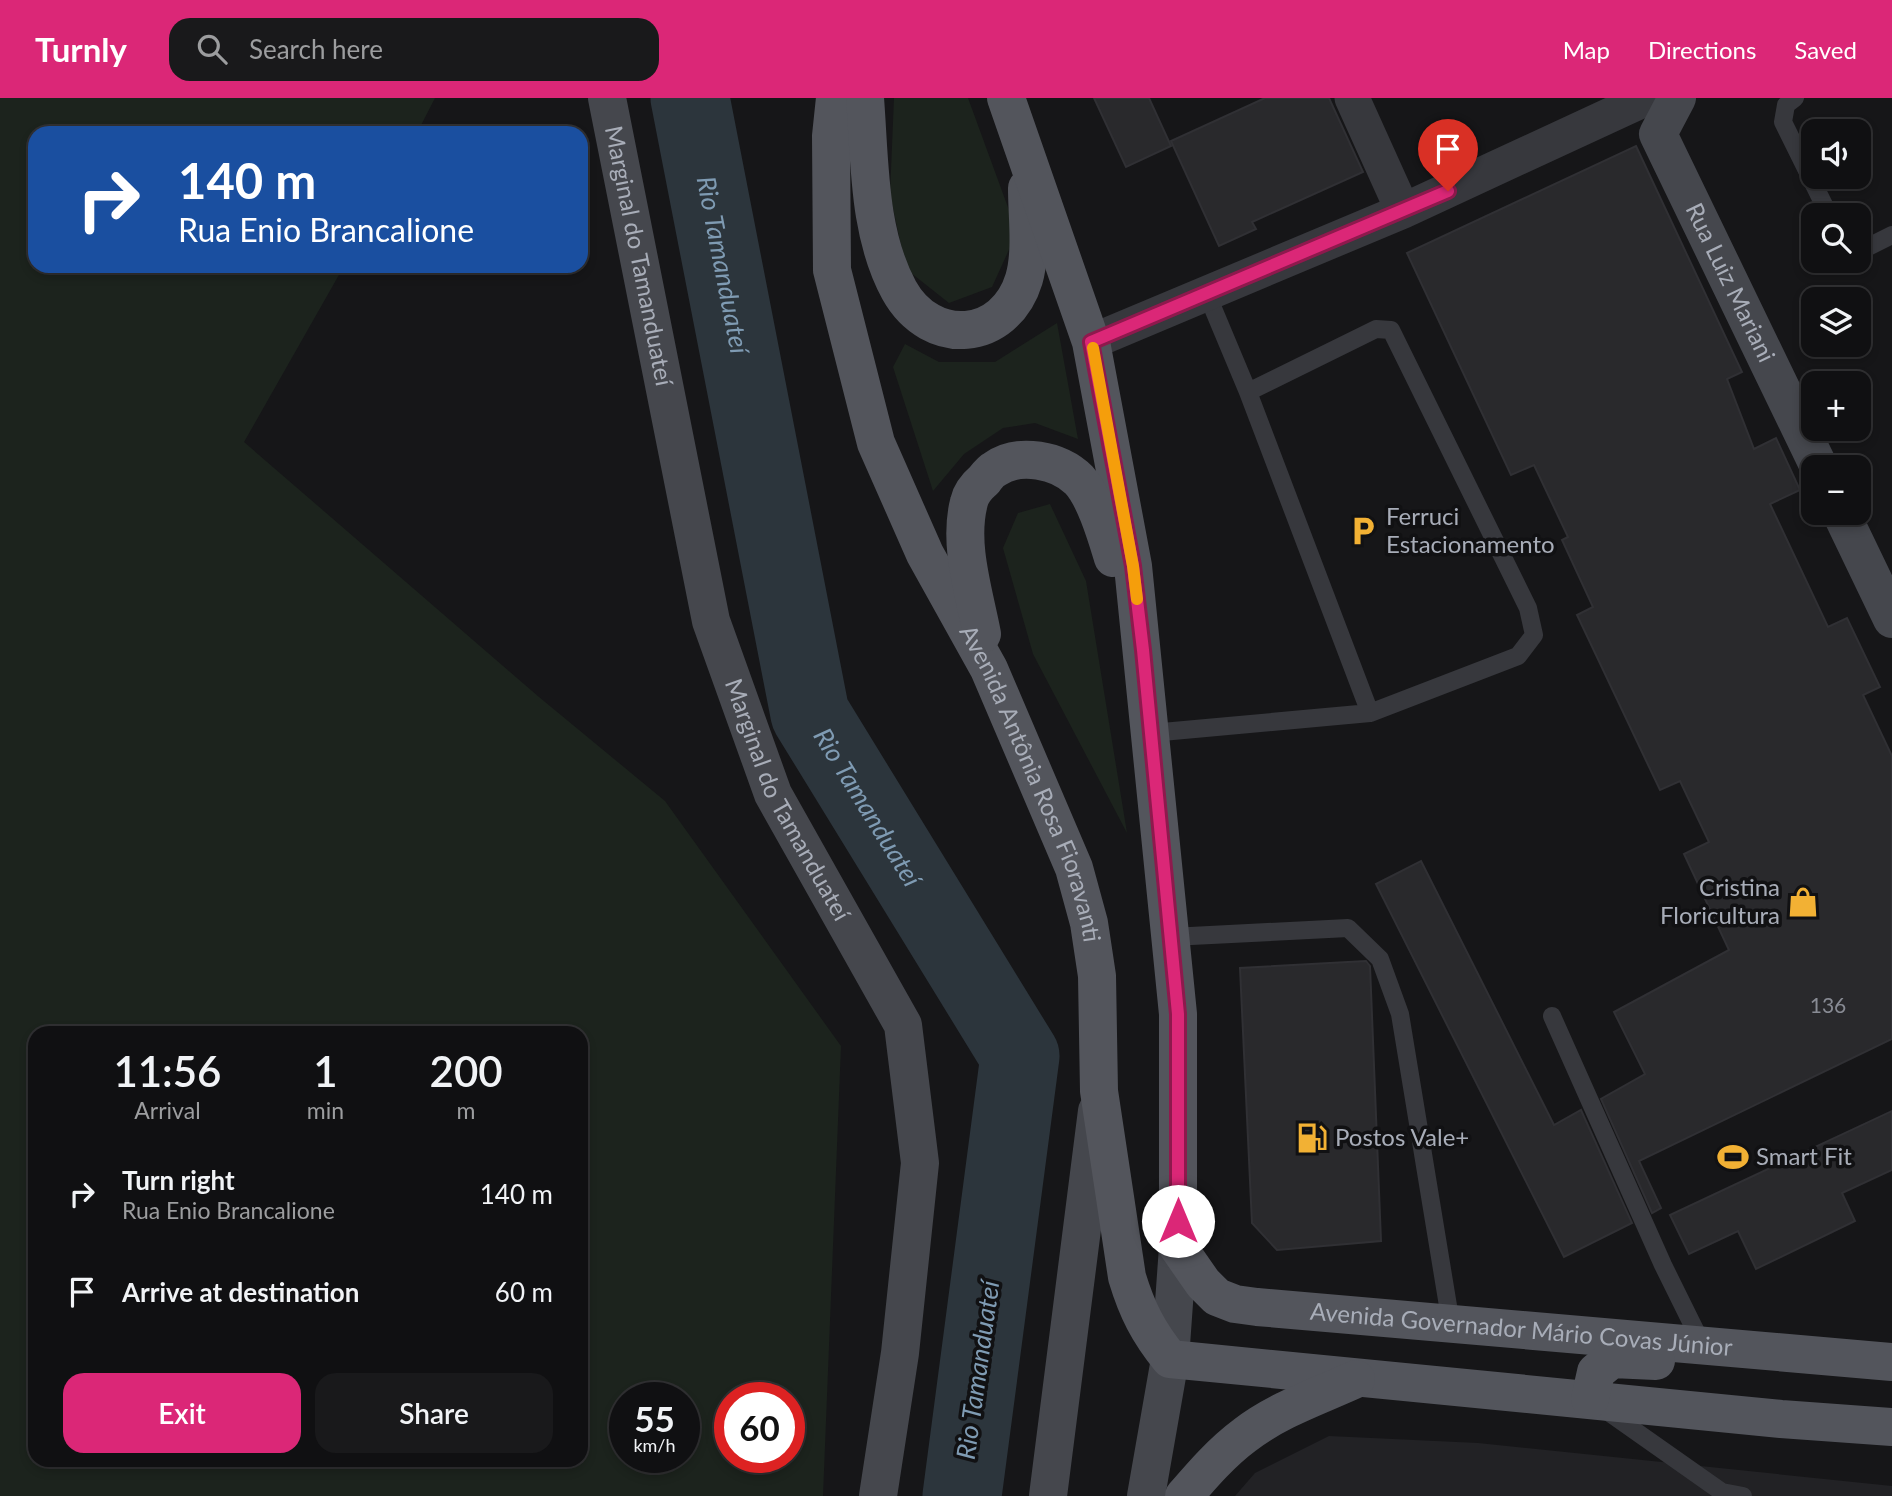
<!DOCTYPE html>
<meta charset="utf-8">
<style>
body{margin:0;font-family:Lato,sans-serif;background:#19191b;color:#f1f3f6;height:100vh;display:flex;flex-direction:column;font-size:26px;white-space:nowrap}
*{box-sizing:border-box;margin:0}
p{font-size:23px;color:#9c9d9f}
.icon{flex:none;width:38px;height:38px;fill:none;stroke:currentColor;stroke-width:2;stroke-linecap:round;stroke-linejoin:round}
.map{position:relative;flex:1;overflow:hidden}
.panel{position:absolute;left:28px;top:928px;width:560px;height:441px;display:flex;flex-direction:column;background:#101012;border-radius:21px;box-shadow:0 4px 10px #0003,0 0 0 2px #303032}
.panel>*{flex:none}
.top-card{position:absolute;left:28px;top:28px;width:560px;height:147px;border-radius:21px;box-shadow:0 4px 10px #0003,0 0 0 2px #303032;background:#1a4fa0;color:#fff;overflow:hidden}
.fabs{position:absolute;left:1801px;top:21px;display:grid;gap:14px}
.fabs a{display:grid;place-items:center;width:70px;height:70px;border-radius:14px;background:#101012;box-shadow:0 4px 10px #0003,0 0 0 2px #303032;font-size:35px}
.speed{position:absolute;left:609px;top:1284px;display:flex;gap:14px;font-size:35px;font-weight:700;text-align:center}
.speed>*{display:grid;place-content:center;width:91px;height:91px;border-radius:50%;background:#101012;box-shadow:0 4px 10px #0003,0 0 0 2px #303032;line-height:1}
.speed small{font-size:18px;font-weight:400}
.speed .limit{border:10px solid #d22;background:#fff;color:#111}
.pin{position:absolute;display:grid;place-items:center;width:60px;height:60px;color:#fff;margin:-72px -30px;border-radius:50% 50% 50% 0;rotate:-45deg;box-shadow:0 0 7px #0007}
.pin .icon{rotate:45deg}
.me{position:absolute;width:77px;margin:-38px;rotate:0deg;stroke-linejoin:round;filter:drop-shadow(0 0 5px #0008)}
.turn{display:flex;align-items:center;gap:24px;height:147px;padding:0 35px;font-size:32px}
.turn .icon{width:91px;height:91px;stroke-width:2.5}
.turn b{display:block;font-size:49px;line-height:60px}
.eta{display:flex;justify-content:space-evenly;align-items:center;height:119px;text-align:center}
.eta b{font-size:42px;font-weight:600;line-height:49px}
.action{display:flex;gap:14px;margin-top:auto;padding:14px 35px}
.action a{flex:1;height:80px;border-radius:21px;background:#db2777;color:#fff;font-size:28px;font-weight:600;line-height:80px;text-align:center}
.action a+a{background:#19191b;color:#f1f3f6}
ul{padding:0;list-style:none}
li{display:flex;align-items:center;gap:21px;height:98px;padding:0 35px}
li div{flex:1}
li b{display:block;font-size:26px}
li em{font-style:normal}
header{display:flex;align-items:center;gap:42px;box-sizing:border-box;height:98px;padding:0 35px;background:#db2777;color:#fff}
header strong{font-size:33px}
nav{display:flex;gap:38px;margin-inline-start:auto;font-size:24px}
.search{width:490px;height:63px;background:#19191b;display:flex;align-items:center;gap:18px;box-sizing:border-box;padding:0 24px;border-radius:21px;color:#9c9d9f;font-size:26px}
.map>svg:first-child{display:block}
.built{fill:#222225}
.green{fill:#1c231d;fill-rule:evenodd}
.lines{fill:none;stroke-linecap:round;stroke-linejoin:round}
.river{stroke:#2c353c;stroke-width:79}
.building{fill:#29292c;stroke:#303034;stroke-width:2}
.lane{stroke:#37383d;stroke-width:18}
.street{stroke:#37383d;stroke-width:35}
.secondary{stroke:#45474d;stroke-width:38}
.primary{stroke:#53555c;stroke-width:38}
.route-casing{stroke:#8e194d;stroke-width:18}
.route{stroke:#db2777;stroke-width:12}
.slow{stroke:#f59e0b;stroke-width:12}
.labels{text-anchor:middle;stroke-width:7;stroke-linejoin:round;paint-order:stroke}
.number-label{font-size:21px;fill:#888b94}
.street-label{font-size:24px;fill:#a8adb8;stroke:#111113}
.poi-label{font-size:24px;fill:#a8adb8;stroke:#111113;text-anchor:start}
.water-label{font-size:26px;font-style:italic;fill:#7f9bb3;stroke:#111113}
</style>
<header>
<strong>Turnly</strong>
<div class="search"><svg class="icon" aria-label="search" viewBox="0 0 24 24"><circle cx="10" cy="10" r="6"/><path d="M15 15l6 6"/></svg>Search here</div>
<nav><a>Map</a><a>Directions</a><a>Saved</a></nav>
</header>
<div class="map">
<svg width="1892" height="1398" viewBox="0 0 1892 1398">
<rect width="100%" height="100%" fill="#161618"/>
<path class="built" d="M1329 1338 1478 1345 1892 1388V1398H1235L1255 1375Z"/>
<path class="green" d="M0 0H435L417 35H35V168H344L244 344 539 599 665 703 841 948 823 1398H0ZM35 934H581V1362H35ZM625 1300H684V1360H625ZM730 1300H789V1360H730Z
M894 0H968L1017 134 992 189 949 205 906 171 890 96Z
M1057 225 1078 341 1035 325 1003 330 964 356 933 393 893 269 905 246 939 264H995Z
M1050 406 1086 483 1127 735 1033 556 1003 450 1018 415Z"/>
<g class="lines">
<path class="river" id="s1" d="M690 0 810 616 1020 958 962 1398"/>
</g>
<path class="building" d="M1094 0H1149L1171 48 1126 69Z
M1265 0H1329L1363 74 1252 124 1256 131 1219 148 1171 43Z
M1636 48 1742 274 1727 281 1754 351 1776 340 1800 392 1770 406 1828 529 1847 520 1880 589 1863 597 1892 658V941L1639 1063 1661 1110 1652 1115 1601 1001 1645 976 1614 914 1729 852 1684 756 1709 744 1680 683 1660 692 1577 517 1593 509 1562 442 1568 439 1534 367 1511 377 1407 155Z
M1421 763 1554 1027 1581 1012 1632 1125 1564 1159 1376 786Z
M1366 863 1370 868 1381 1143 1277 1152 1252 1125 1240 870Z
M1892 1013V1072L1842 1095 1855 1123 1756 1171 1738 1133 1689 1156 1670 1117Z"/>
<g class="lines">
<path class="lane" d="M1795 0 1786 7 1783 24 1829 117
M1858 148 1868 149 1892 137
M1248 294 1370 615
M1151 635 1370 615 1518 558 1534 537 1528 510 1391 232 1376 231 1248 294 1207 196
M1171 839 1348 830 1380 861 1400 916 1451 1226
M1552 918 1663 1167 1703 1248
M1604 1311 1722 1394 1743 1398"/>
<path class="street" d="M1352 0 1403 113
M1091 244 1403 113 1647 0"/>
<g class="secondary">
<path id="s2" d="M607 0 711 523 773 696 903 927 920 1065 900 1255 878 1398"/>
<path id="s3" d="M1677 0 1658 36 1819 369"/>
<path d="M1841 415 1892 521"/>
<path d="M1048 1398 1097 1013"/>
<path d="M1146 1398 1170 1261 1178 1149"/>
</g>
<g class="primary">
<path id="s4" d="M835 0 831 38 832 172 876 345 925 456 989 571 1074 770 1089 825 1097 878 1099 993 1127 1179C1137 1212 1148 1234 1170 1261L1781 1321 1892 1329"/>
<path d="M865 0C870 64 868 135 899 192 931 250 1005 244 1024 181 1032 153 1027 119 1027 90"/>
<path id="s5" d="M1006 0 1091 244 1133 468 1178 916V1149L1203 1185 1217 1199 1235 1206 1257 1209 1892 1264"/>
<path d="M982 536C974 494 958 446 969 404 971 395 977 388 984 382 987 378 991 373 995 371 1019 354 1059 362 1079 382 1095 399 1106 437 1113 460"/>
<path d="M1590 1301 1596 1274 1612 1261 1656 1263"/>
<path d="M1184 1398C1203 1376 1222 1354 1245 1337 1277 1312 1319 1298 1356 1281"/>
</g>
</g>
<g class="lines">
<g class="route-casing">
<path id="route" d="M1178 1123V916L1143 552 1133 468 1091 244 1448 93"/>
</g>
<use href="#route" class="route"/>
<path class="slow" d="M1093 250 1133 468 1137 501"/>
</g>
<defs>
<g id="parking-bare" transform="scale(2.415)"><path d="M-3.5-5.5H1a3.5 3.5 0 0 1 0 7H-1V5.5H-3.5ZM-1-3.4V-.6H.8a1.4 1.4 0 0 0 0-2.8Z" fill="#f2b134" stroke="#111113" stroke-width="2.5" paint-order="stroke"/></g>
<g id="shop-bare" transform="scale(2.415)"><path d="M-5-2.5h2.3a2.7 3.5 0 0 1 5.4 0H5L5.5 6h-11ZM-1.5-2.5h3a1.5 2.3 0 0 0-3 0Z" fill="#f2b134" stroke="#111113" stroke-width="2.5" paint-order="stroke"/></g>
<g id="fuel-bare" transform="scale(2.415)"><path d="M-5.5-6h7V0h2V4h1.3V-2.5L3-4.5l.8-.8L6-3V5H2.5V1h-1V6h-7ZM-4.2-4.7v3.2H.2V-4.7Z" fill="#f2b134" stroke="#111113" stroke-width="2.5" paint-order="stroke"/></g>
<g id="stadium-bare" transform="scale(2.415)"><path d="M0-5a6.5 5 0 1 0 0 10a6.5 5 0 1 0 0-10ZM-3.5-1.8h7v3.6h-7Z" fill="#f2b134" stroke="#111113" stroke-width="2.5" paint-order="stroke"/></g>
</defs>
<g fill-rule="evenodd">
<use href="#parking-bare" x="1363" y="433"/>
<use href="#shop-bare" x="1803" y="804"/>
<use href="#fuel-bare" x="1312" y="1040"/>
<use href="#stadium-bare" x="1733" y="1059"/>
</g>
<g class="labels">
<g class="number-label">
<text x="1828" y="915">136</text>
</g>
<g class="street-label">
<text dy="8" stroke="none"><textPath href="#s2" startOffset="161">Marginal do Tamanduateí</textPath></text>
<text dy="8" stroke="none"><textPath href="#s3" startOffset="206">Rua Luiz Mariani</textPath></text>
<text dy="8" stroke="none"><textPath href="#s4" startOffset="726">Avenida Antônia Rosa Fioravanti</textPath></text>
<text dy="8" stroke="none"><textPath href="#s2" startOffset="728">Marginal do Tamanduateí</textPath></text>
<text dy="8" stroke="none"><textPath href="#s5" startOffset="1540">Avenida Governador Mário Covas Júnior</textPath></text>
</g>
<g class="poi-label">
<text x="1386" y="427">Ferruci<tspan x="1386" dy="28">Estacionamento</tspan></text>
<text x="1780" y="798" text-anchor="end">Cristina<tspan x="1780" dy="28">Floricultura</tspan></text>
<text x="1335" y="1048">Postos Vale+</text>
<text x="1756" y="1067">Smart Fit</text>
</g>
<g class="water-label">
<text dy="9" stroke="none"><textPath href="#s1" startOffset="170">Rio Tamanduateí</textPath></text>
<text dy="9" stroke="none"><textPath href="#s1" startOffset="737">Rio Tamanduateí</textPath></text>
<text transform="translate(978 1272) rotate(-82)" y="9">Rio Tamanduateí</text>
</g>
</g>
</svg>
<div class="fabs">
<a><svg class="icon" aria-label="sound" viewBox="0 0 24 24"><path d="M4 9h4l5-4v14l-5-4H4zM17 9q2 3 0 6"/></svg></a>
<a><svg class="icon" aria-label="search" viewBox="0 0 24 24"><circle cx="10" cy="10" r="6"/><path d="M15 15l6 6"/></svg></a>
<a><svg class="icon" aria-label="layers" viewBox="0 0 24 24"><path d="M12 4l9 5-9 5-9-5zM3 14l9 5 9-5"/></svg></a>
<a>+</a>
<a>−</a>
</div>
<div class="speed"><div>55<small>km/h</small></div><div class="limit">60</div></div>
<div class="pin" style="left:1448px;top:93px;background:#d93025"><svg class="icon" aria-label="arrive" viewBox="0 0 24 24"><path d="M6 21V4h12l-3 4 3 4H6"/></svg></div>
<svg class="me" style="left:1178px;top:1123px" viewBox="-20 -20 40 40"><circle r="19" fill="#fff"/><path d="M0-13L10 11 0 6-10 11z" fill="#db2777"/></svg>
<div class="top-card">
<div class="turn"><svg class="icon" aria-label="right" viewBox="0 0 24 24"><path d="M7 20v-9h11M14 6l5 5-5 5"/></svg><div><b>140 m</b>Rua Enio Brancalione</div></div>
</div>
<section class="panel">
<div class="eta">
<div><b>11:56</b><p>Arrival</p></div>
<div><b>1</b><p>min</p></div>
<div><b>200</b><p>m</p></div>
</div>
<ul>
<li><svg class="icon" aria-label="right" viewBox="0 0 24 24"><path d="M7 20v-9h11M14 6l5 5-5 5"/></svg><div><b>Turn right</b><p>Rua Enio Brancalione</p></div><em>140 m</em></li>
<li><svg class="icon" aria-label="arrive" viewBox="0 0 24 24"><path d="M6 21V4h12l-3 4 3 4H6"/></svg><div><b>Arrive at destination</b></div><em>60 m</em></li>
</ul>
<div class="action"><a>Exit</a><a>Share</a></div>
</section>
</div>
